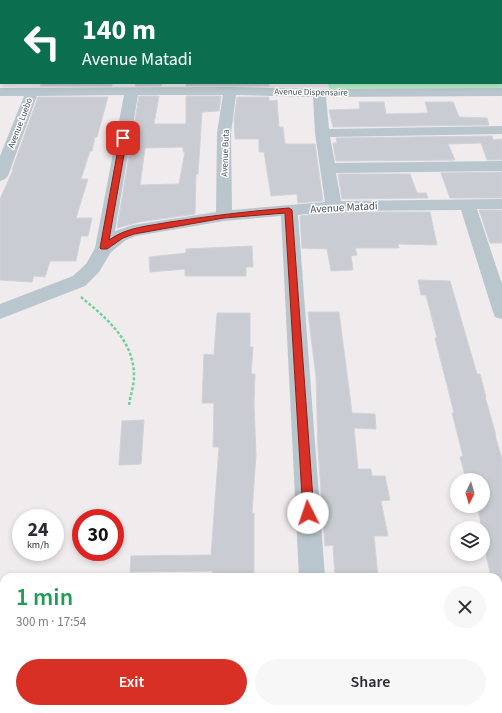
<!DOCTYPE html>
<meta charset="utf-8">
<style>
body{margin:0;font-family:"Source Sans 3",sans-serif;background:#f7f7f7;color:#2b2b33;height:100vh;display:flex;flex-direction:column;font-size:15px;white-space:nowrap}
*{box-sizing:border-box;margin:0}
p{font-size:13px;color:#7c7c81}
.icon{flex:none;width:22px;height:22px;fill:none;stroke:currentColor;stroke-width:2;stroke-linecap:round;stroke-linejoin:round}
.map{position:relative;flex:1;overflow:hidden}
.side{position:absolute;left:0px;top:573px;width:502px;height:140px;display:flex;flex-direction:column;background:#fff;border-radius:12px 12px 0 0;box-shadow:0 2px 6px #0003}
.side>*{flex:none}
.top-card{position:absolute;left:0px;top:0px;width:502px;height:84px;box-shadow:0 2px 6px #0003;background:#0b6e4f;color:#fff;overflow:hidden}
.needle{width:26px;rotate:185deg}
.tools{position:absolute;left:450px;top:473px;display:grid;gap:8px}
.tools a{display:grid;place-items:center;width:40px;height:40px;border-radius:50%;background:#fff;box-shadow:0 2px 6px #0003;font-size:20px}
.speed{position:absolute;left:12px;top:509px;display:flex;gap:8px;font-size:20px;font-weight:700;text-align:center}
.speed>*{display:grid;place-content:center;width:52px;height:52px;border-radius:50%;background:#fff;box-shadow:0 2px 6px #0003;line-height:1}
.speed small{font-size:10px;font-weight:400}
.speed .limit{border:6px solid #d22;background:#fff;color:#111}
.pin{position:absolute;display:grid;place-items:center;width:34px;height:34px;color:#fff;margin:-17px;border-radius:8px;box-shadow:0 2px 6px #0006}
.me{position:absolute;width:44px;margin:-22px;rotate:356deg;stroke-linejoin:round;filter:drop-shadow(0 0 3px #0008)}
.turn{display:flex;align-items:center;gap:14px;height:84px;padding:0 16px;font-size:18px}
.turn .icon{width:52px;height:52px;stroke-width:2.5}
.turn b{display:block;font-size:28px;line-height:34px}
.round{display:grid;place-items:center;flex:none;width:42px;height:42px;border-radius:21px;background:#f7f7f7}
.summary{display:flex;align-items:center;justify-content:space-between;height:68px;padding:0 16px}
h1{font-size:24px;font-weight:600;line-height:30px;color:#1e9e55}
.primary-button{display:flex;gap:8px;margin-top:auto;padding:8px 16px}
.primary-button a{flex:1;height:46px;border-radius:24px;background:#d93025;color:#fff;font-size:16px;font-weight:600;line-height:46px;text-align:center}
.primary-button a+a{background:#f7f7f7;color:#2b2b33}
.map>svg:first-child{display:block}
.green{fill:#b7f0c9}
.building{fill:#c9ccd2;stroke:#d0d3d9;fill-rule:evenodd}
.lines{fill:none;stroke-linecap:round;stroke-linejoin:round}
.path{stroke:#6ed097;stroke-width:2.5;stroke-dasharray:3 2;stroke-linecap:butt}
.minor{fill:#bac6cd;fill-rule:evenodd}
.route{fill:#d93025;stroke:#8d1f18}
.labels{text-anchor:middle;stroke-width:3;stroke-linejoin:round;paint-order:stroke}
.far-street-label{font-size:9px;fill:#44525b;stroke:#fff}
.street-label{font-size:11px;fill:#44525b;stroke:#fff}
</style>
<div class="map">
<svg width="502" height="713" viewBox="0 0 502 713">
<rect width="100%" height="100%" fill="#f0eced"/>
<path class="green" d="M501 39 502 90 330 92 328 83H501Z"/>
<path class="building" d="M42 83H112V86H40Z
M136 83H162L161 86H135Z
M186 83H269V86H186Z
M139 96H159L154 124H186V96H221L219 111 202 112 198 174H196L195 214 139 222 117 228ZM183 147V152H185L179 184 140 185 145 148Z
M38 97H108L97 137H95L92 151H90L81 179H88L76 218H92L88 236H81L76 261H50L45 277 34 276 32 282 0 280V199L13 170H12Z
M237 97H269V101L277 100 279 127H283L285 144H315L323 201 298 203 297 194 271 196 264 152H259V139H235L234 120Z
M359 102H384L386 114 428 113 425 102H453L459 117 487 118 489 125 333 127 329 110 360 109Z
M492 136 493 140 502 139V160H487L481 143 448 144 455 160 336 161 333 143H337L336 138Z
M502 172V198H450L441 173Z
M338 174H410L417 193H426L428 198 342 199Z
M479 210H502V243H490Z
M334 212H430L437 245 398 244 399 248H355L357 255 351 256 353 270 331 271 327 249 302 248 300 216Z
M252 246 253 267H246V276H185V269L150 272 149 257 186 253V249Z
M418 280 450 281 477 374H480L486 397H485L496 435H495L502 459V596H498V577H491L483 541V528H482L477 506H483V480L466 479 460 457 463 456 452 413H454L435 338H437L426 295H421Z
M308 312H339L352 413 375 414 376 429 354 428 358 469H371L372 476H385L390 500 381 501 388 536H374L378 577H335L333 545 325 546 318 449 316 377Z
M217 313H250V347H253L251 374H255L254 403 256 455 252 513H254V577H212L213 571 130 572 131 556 211 555 219 447H213L214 403H202L204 354 214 355Z
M144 420 141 464 119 465 122 421Z"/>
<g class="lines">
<path class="path" d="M81 297C106 318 134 340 134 376 134 386 130 396 129 406"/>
<path class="minor" d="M37 0H49L36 1Z
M96 0H109L110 1H97Z
M297 0H309L310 1H298Z
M501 15H502V21H501Z
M230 87 319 89 502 88V96L326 97 329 129 502 126V134L330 137 335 163 502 161V171L336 173 341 201 502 199V209H477L502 284V319L495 317 493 312 461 210 334 211 298 215 325 577H299L281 216 224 221 136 236 126 240 111 252 99 272 85 286 0 319V304L73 276 86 264 95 248 124 95 37 96 8 176 5 179 0 181V156L24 96H0V88ZM138 95H223L217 133 216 212 133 225 115 231ZM236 95 313 97 315 133 325 202 232 210 231 133Z
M307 709H335L336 713H308Z"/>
</g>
<path class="route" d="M123 136 127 138 109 240C127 227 149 226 170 222 210 216 249 211 289 208L292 210 314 513 312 517 308 518 304 517 303 513 285 213 224 218 134 234 123 238 107 249H101L100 248 120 138Z"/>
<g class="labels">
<g class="far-street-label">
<text transform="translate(311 92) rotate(1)" y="3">Avenue Dispensaire</text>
<text transform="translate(20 123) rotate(-69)" y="3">Avenue Luebo</text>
<text transform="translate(225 153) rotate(-88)" y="3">Avenue Buta</text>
</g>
<g class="street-label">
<text transform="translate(344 207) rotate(-3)" y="4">Avenue Matadi</text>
</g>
</g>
</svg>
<div class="tools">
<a><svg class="needle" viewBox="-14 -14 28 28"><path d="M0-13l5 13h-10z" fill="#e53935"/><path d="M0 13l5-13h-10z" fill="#7c7c81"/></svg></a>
<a><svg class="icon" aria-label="layers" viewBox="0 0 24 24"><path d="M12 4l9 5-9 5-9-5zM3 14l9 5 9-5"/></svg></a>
</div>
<div class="speed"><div>24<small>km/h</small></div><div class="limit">30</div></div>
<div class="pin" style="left:123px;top:138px;background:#d93025"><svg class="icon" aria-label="arrive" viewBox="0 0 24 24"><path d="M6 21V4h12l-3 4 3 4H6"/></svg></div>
<svg class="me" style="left:308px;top:513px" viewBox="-20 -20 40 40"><circle r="19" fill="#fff"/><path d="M0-13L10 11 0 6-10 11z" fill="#d93025"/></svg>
<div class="top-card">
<div class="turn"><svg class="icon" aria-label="left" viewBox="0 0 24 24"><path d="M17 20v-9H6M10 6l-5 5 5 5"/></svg><div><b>140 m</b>Avenue Matadi</div></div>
</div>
<section class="side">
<div class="summary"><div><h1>1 min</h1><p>300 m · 17:54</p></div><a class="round"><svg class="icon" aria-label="close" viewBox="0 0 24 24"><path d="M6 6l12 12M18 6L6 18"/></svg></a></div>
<div class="primary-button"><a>Exit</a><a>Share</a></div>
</section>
</div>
